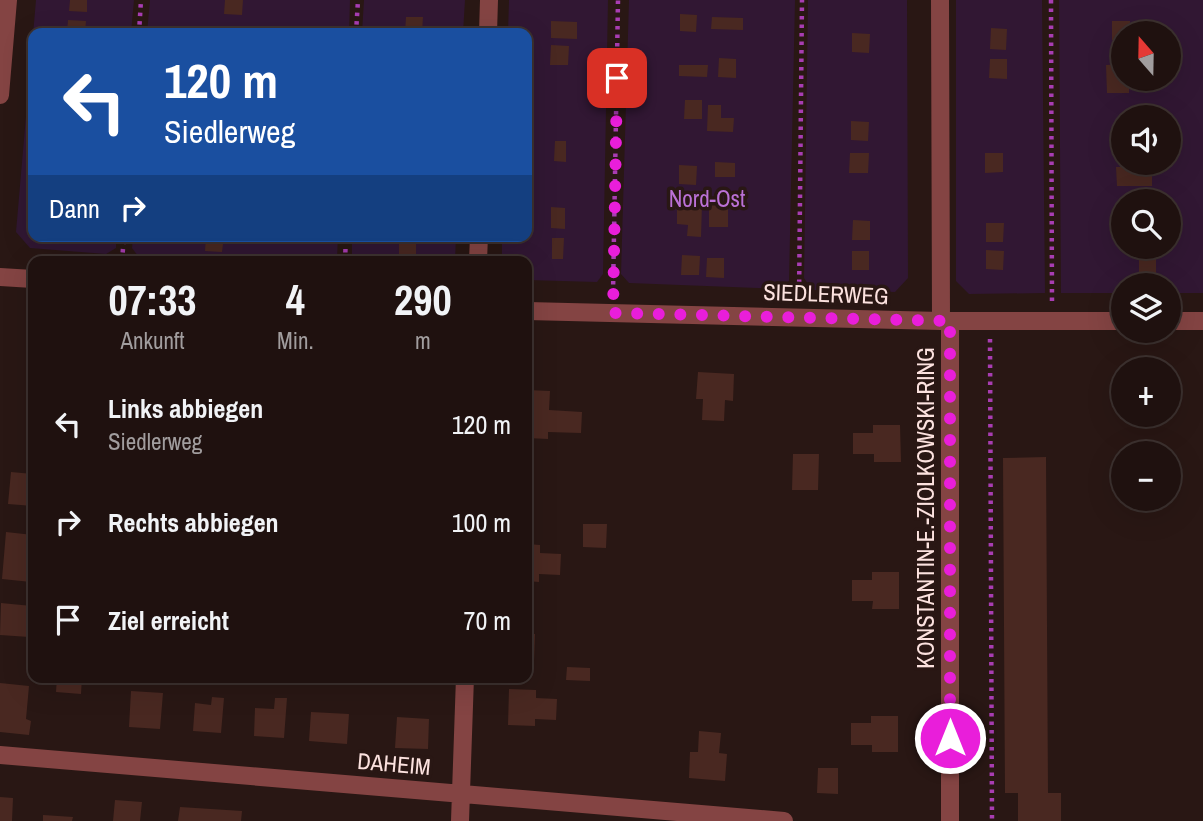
<!DOCTYPE html>
<html lang="de">
<meta charset="utf-8">
<style>
body{margin:0;font-family:"Archivo Narrow",sans-serif;background:#271a18;color:#f1f3f6;height:100vh;display:flex;flex-direction:column;font-size:26px;white-space:nowrap}
*{box-sizing:border-box;margin:0}
p{font-size:23px;color:#a19d9e}
.icon{flex:none;width:38px;height:38px;fill:none;stroke:currentColor;stroke-width:2;stroke-linecap:round;stroke-linejoin:round}
.map{position:relative;flex:1;overflow:hidden}
.details{position:absolute;left:28px;top:256px;width:504px;height:427px;display:flex;flex-direction:column;background:#1f110f;border-radius:14px;box-shadow:0 7px 28px #0002,0 0 0 2px #3c312f}
.details>*{flex:none}
.top-card{position:absolute;left:28px;top:28px;width:504px;height:214px;border-radius:14px;box-shadow:0 7px 28px #0002,0 0 0 2px #3c312f;background:#1a4fa0;color:#fff;overflow:hidden}
.needle{width:46px;rotate:340deg}
.controls{position:absolute;left:1111px;top:21px;display:grid;gap:14px}
.controls a{display:grid;place-items:center;width:70px;height:70px;border-radius:50%;background:#1f110f;box-shadow:0 7px 28px #0002,0 0 0 2px #3c312f;font-size:35px}
.pin{position:absolute;display:grid;place-items:center;width:60px;height:60px;color:#fff;margin:-30px;border-radius:14px;box-shadow:0 4px 10px #0006}
.me{position:absolute;width:77px;margin:-38px;rotate:0deg;stroke-linejoin:round;filter:drop-shadow(0 0 5px #0008)}
.turn{display:flex;align-items:center;gap:24px;height:147px;padding:0 21px;font-size:32px}
.turn .icon{width:91px;height:91px;stroke-width:2.5}
.turn b{display:block;font-size:49px;line-height:60px}
.then{display:flex;align-items:center;height:66px;padding:0 21px;background:#0003;gap:14px;font-size:26px}
.eta{display:flex;justify-content:space-evenly;align-items:center;height:119px;text-align:center}
.eta b{font-size:42px;font-weight:700;line-height:49px}
ul{padding:0;list-style:none}
li{display:flex;align-items:center;gap:21px;height:98px;padding:0 21px}
li div{flex:1}
li b{display:block;font-size:26px}
li em{font-style:normal}
.map>svg:first-child{display:block}
.green{fill:#311733;fill-rule:evenodd}
.building{fill:#492821}
.lines{fill:none;stroke-linecap:round;stroke-linejoin:round}
.path{stroke:#a83db2;stroke-width:4.5;stroke-dasharray:3.5 5;stroke-linecap:butt}
.minor{stroke:#844443;stroke-width:18}
.route{stroke:#e91eda;stroke-width:12;stroke-dasharray:0 21.6}
.labels{text-anchor:middle;stroke-width:7;stroke-linejoin:round;paint-order:stroke}
.park-label{font-size:23px;fill:#bb71d6;stroke:#291714}
.street-label{font-size:23px;fill:#fce2df;stroke:#291714}
</style>
<div class="map">
<svg width="1203" height="821" viewBox="0 0 1203 821">
<rect width="100%" height="100%" fill="#291714"/>
<path class="green" d="M36 0H134L131 33H33V236H116V248L106 254 30 248 16 232Z
M150 0H350L349 33H147Z
M364 0H465L463 33H362Z
M509 0H608L603 274 597 282 527 280V261H502V236H527V33H508Z
M629 0H795L789 281 780 289 629 283 621 274Z
M808 0H907L908 278 895 292 812 290 804 278Z
M956 0H1042L1045 293 969 294 956 281Z
M1059 0H1203V293H1169V285H1124L1123 293H1061ZM1124 33H1169V79H1124ZM1124 117H1169V163H1124ZM1124 201H1169V247H1124Z
M133 236H338L337 259 208 261 138 256 132 248Z
M352 236H456L455 261H352Z"/>
<path class="building" d="M70 0H87V12L69 11Z
M225 0H243L242 15 224 14Z
M680 14 697 15 696 32 680 31Z
M406 17H423L422 33H405Z
M712 17 743 18V30L711 29Z
M68 20 86 21 85 33H67Z
M551 21 577 22V39L551 38Z
M1112 21H1130V33H1124V40H1112Z
M991 28 1007 29 1006 50 990 49Z
M852 33 870 34 869 53 852 52Z
M551 45 569 46 568 65H550Z
M719 58 736 59V78L718 77Z
M990 59H1007V79L989 78Z
M1124 64V79H1129V93H1107L1106 65Z
M679 65H708L707 77 679 76Z
M685 100H702V119H684Z
M708 105H721V118H734L733 132 707 131Z
M1141 107H1158V117H1141Z
M851 121 869 122 868 141 851 140Z
M555 141H566V162L554 161Z
M850 153H869L868 173H849Z
M985 153H1003V172L985 173Z
M715 162 735 163V177H715Z
M679 165 697 166 696 185 679 184Z
M1116 167H1152V186H1117Z
M677 203 702 204 701 237 687 236 688 225 677 224Z
M709 205H728V227H709Z
M551 207 565 208V229L551 228Z
M1114 209H1124V228H1114Z
M853 220 870 221V240H852Z
M986 223H1004L1003 242H986Z
M206 236H224L222 252 205 251Z
M237 236H266V244L236 242Z
M399 236H416V254H399Z
M552 238H564L563 259H552Z
M986 250 1004 251 1003 270 986 269Z
M852 251H869V270H852Z
M682 255 700 256 699 275H681Z
M1139 255H1156V279H1139Z
M707 258H724V278L706 277Z
M698 372 734 374 733 401 725 400 724 421 702 420 703 399H696Z
M527 390 550 391 549 410 582 412 581 433 548 432V439L527 438Z
M873 425H900L901 462H874V454H853V433H873Z
M793 454H819L818 490H792Z
M1046 457 1048 793H1061V821H1018V793H1005L1003 458Z
M11 472 33 474V506L8 504Z
M583 524H607L606 548 583 547Z
M6 532 33 535V566L31 582 2 579Z
M527 544 540 545V553L561 554 560 575 539 574V582L527 581Z
M872 572H899V609H872L873 601H852V580H872Z
M1 603 32 606 29 637 0 635Z
M527 634H535L534 661H527Z
M567 667 590 668V681L566 680Z
M57 677H82L81 694 56 692Z
M0 683 29 686 26 719 31 721 29 735 0 732Z
M509 689 536 690V698L557 699 556 720 535 719V726L508 725Z
M131 691 163 693 160 729 129 727Z
M212 697 224 698 221 733 193 731 195 703 211 705Z
M275 698H287L284 738 254 736 255 708 274 709Z
M311 712 349 714 347 744 309 741Z
M871 716H898V752H872V745H851V723H871Z
M397 717 429 719 428 749 395 748Z
M699 731 721 733 719 753 727 754 725 781 689 778 690 752H698Z
M818 768H838V794L817 793Z
M0 797 13 798 12 821H0Z
M115 800 142 802 140 821H113Z
M180 807 242 811 241 821H178Z
M43 815 73 817 72 821H43Z"/>
<g class="lines">
<path class="path" d="M1051 0 1052 304
M139 33 141 0
M356 33 358 0
M122 261 124 236
M345 261 346 236
M613 293 618 0
M799 300 802 0
M990 339 992 821"/>
<path class="minor" d="M940 0 941 321
M488 33 489 0
M0 95 8 0
M478 261 479 236
M0 277 33 279
M527 311 941 321H1124
M950 321V821
M1169 321H1203
M0 755 784 821
M460 821 465 677"/>
</g>
<g class="lines">
<path class="route" d="M617 78 613 313 950 321V738"/>
</g>
<g class="labels">
<g class="park-label">
<text x="707" y="207">Nord-Ost</text>
</g>
<g class="street-label">
<text transform="translate(826 294) rotate(2)" y="8">SIEDLERWEG</text>
<text transform="translate(926 508) rotate(-90)" y="8">KONSTANTIN-E.-ZIOLKOWSKI-RING</text>
<text transform="translate(394 764) rotate(5)" y="8">DAHEIM</text>
</g>
</g>
</svg>
<div class="controls">
<a><svg class="needle" viewBox="-14 -14 28 28"><path d="M0-13l5 13h-10z" fill="#e53935"/><path d="M0 13l5-13h-10z" fill="#a19d9e"/></svg></a>
<a><svg class="icon" aria-label="sound" viewBox="0 0 24 24"><path d="M4 9h4l5-4v14l-5-4H4zM17 9q2 3 0 6"/></svg></a>
<a><svg class="icon" aria-label="search" viewBox="0 0 24 24"><circle cx="10" cy="10" r="6"/><path d="M15 15l6 6"/></svg></a>
<a><svg class="icon" aria-label="layers" viewBox="0 0 24 24"><path d="M12 4l9 5-9 5-9-5zM3 14l9 5 9-5"/></svg></a>
<a>+</a>
<a>−</a>
</div>
<div class="pin" style="left:617px;top:78px;background:#d93025"><svg class="icon" aria-label="arrive" viewBox="0 0 24 24"><path d="M6 21V4h12l-3 4 3 4H6"/></svg></div>
<svg class="me" style="left:950px;top:738px" viewBox="-20 -20 40 40"><circle r="17" fill="#e91eda" stroke="#fff" stroke-width="3"/><path d="M0-11L8 9 0 5-8 9z" fill="#fff"/></svg>
<div class="top-card">
<div class="turn"><svg class="icon" aria-label="left" viewBox="0 0 24 24"><path d="M17 20v-9H6M10 6l-5 5 5 5"/></svg><div><b>120 m</b>Siedlerweg</div></div>
<div class="then">Dann<svg class="icon" aria-label="right" viewBox="0 0 24 24"><path d="M7 20v-9h11M14 6l5 5-5 5"/></svg></div>
</div>
<section class="details">
<div class="eta">
<div><b>07:33</b><p>Ankunft</p></div>
<div><b>4</b><p>Min.</p></div>
<div><b>290</b><p>m</p></div>
</div>
<ul>
<li><svg class="icon" aria-label="left" viewBox="0 0 24 24"><path d="M17 20v-9H6M10 6l-5 5 5 5"/></svg><div><b>Links abbiegen</b><p>Siedlerweg</p></div><em>120 m</em></li>
<li><svg class="icon" aria-label="right" viewBox="0 0 24 24"><path d="M7 20v-9h11M14 6l5 5-5 5"/></svg><div><b>Rechts abbiegen</b></div><em>100 m</em></li>
<li><svg class="icon" aria-label="arrive" viewBox="0 0 24 24"><path d="M6 21V4h12l-3 4 3 4H6"/></svg><div><b>Ziel erreicht</b></div><em>70 m</em></li>
</ul>
</section>
</div>
